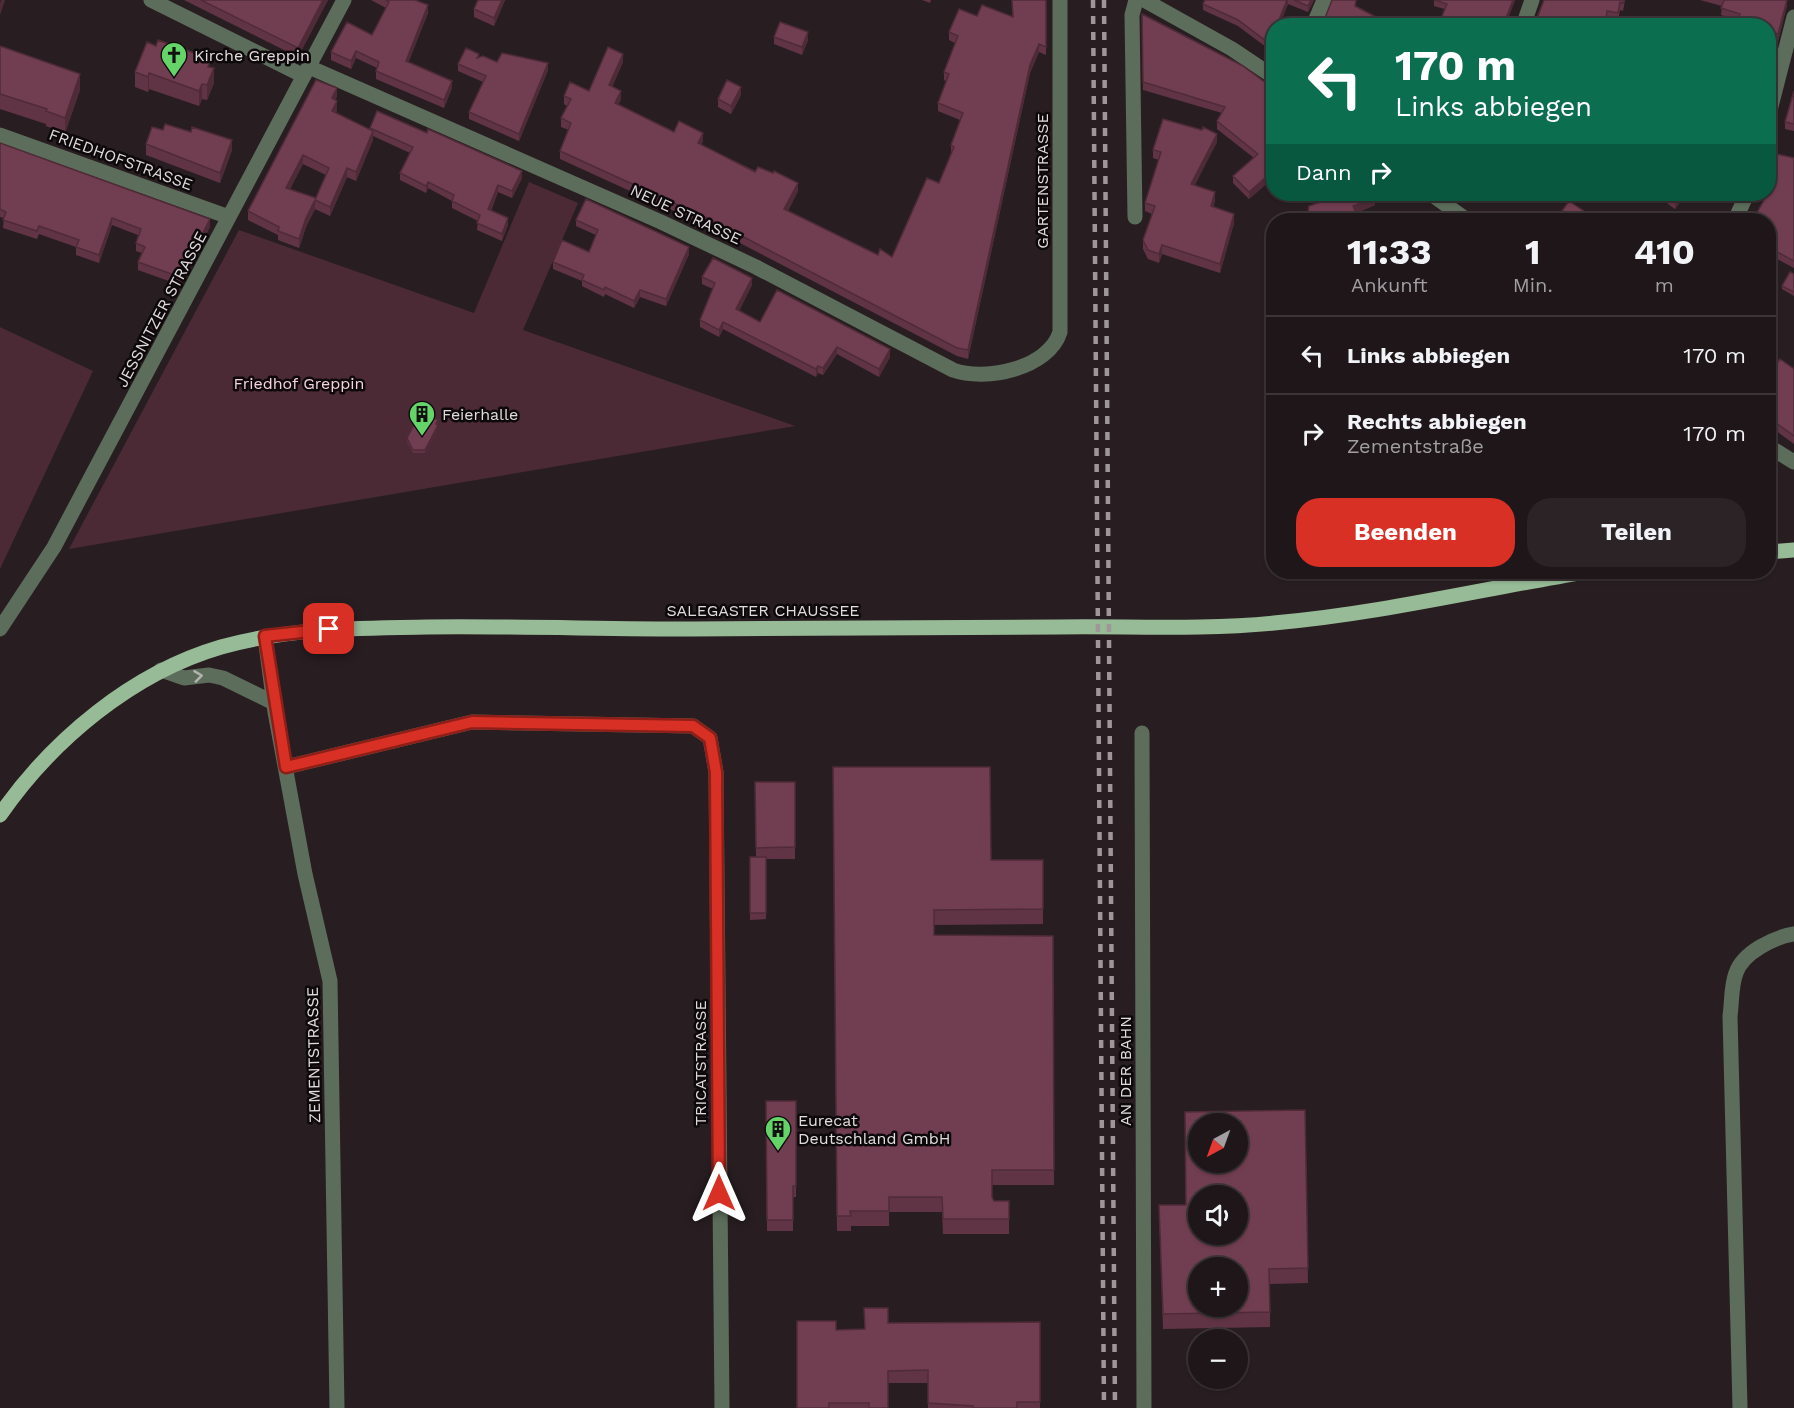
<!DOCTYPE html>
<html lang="de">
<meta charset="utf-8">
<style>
body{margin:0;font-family:"Work Sans",sans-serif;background:#2b2326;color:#f1f3f6;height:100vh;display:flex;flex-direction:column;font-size:22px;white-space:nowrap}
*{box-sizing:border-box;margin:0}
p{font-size:20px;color:#a19fa2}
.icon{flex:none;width:33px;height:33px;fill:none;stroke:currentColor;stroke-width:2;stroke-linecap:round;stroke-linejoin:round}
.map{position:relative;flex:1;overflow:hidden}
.drawer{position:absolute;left:1266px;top:213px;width:510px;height:366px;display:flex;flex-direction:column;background:#1e1619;border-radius:24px;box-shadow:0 2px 4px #0004,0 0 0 2px #3c3538}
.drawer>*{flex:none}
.hud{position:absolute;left:1266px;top:18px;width:510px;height:183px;border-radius:24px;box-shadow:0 2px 4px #0004,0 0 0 2px #3c3538;background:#0b6e4f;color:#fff;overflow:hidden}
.needle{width:39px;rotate:221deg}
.fabs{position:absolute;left:1188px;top:1113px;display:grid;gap:12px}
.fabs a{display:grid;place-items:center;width:60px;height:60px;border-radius:50%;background:#1e1619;box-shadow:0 2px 4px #0004,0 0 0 2px #3c3538;font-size:30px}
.pin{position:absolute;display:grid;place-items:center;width:51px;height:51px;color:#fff;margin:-26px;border-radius:12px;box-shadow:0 3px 9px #0006}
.me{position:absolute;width:66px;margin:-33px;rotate:0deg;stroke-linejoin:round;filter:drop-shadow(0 0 4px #0008)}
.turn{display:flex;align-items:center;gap:21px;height:126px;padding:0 30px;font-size:27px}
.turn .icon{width:78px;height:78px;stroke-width:2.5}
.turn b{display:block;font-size:42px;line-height:51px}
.then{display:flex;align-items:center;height:57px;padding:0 30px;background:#0003;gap:12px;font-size:22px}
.eta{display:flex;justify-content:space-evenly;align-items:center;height:102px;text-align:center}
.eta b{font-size:36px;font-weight:700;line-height:42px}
.button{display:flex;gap:12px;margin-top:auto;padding:12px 30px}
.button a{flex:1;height:69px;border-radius:24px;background:#d93025;color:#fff;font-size:24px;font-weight:700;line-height:69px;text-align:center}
.button a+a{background:#2b2326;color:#f1f3f6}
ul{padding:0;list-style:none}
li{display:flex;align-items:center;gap:18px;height:78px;padding:0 30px;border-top:2px solid #3c3538}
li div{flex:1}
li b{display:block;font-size:22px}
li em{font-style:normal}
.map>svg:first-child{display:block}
.green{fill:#4b2a36}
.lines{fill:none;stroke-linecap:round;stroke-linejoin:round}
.minor{stroke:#5c6d5b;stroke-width:15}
.major{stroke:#97bb96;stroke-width:15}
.rail{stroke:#9e9698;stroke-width:4.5;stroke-dasharray:8 8;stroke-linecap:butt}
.wall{fill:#613445;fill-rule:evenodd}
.shaded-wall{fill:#4f2b38}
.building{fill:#713d50;stroke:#4f2b38;stroke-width:1.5;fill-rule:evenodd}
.oneway{stroke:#b3b4b0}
.route-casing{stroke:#8d1f18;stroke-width:15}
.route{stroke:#d93025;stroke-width:10}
.labels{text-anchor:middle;stroke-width:5;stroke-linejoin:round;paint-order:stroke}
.poi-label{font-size:16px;fill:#e2dbdd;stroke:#0d090b;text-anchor:start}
.street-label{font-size:16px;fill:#e2dbdd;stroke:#0d090b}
.park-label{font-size:16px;fill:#f6d2de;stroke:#0d090b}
</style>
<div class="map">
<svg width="1794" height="1408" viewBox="0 0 1794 1408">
<rect width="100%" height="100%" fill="#281e21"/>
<path class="green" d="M529 182 578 203 523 330 795 426 69 549 239 230 474 313Z
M0 327 93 371 0 569Z"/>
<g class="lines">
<path class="minor" d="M151 0 304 76
M1144 0 1232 49 1274 77
M1313 26 1324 0
M1523 26 1532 0
M309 67 661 222 756 267 953 370C986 382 1049 368 1060 332V0
M1768 118 1794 17
M0 135 229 217
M1431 194 1467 220
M1135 217 1132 15 1136 0
M1735 220 1747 194
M1768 446 1794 462
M0 629 54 547 344 0
M265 637 275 712 305 874 330 981 337 1408
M161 670 184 678 209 675 223 678 274 703
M1142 733 1144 1408
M286 767 472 722 693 726 710 738 716 772 722 1408
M1740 1408 1730 1016C1732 1003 1731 985 1736 973 1743 952 1775 937 1794 934"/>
<path class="major" d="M1768 552 1794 550
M0 815C52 740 132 673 221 647 289 628 357 628 427 627 515 626 604 629 692 629 814 629 936 628 1058 627 1129 626 1203 630 1274 623 1378 614 1482 589 1585 572"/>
<path class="rail" d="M1093 0 1104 1408
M1104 0 1115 1408"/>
</g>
<path class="wall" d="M184 0H328L298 57Z
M371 0H415L428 13 408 62 452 88 444 108 376 79V71L377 68 356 58 351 69 331 60V52L372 35 386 8Z
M478 0H505L494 26 474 17V9Z
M922 0H931L930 3Z
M1046 0V55L1039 52 1030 73 968 359 957 356 711 228 560 159V151L569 130 561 127V118L567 106 564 104V96L589 91 623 62 612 87 621 99 618 105 674 132 703 141 701 145 798 191 788 211 878 255 892 257 939 183 951 154V145L960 120 938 111V103L946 81 944 80V72L955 43 949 40V32L977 16 1013 17Z
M1205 0H1314L1308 12 1288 4 1281 21 1274 26V53L1238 26 1203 10V4Z
M1434 0H1515L1505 26 1434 6Z
M1544 0H1625L1623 11 1620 10 1618 21 1607 19Z
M1700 0H1787V5L1778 41 1774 40 1768 60V26L1738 20 1721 15 1722 6Z
M1142 14 1274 89V177L1249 199 1233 183V176L1254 158 1217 129V121L1222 113 1143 90Z
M774 37 808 40 802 55 774 44Z
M0 46 80 90 65 133 46 126V124L0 109Z
M479 57 497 62 548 70 519 141 469 119V112L483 82 458 71V64Z
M211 67 214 83 207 100 202 99 199 106 149 89 148 92 135 87V72Z
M1794 91V131L1785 129V122Z
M741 95 731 114 718 107V99Z
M337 97 335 100 337 110 336 113 370 130V128L522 178 512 198 498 192 491 211 508 225 502 241 477 230 478 221 452 208V201L428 188 426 193 400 180V173L410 153 373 136V140L356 181 347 177 330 216 315 209 306 227 299 248 278 240V235L248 220V211ZM303 164 326 175 316 198 290 189Z
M163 130 232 150 220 183 146 155V144Z
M1217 142 1194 185 1215 201 1213 207 1234 223 1220 273 1162 254 1159 263 1148 259 1143 249V240L1152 214 1145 211V203L1159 160 1153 158V150Z
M0 143 210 227 180 285 138 270V262L142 253 136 251V243L138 235 112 225 99 263 76 255V247L39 234 37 239 3 228 4 218 0 217Z
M1794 158V268L1768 254V220Z
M1319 194H1373L1375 205 1356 213 1359 220H1309L1308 212 1327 200Z
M1654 194H1683V198L1675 209Z
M576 220 689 254 666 306 640 297 634 308 605 294 604 297 582 286V281L553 269V262L589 252 596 235 576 226Z
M1794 274V296L1782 289V286Z
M702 277 752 285 739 311 760 322 890 357 879 377 837 354 823 375 818 373 816 377 723 329 719 337 700 327V320L713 289 702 284Z
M1768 366 1773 369H1794V444L1768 425Z
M438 423V429L425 453H413L407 442V438Z
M833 767 991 860H1043V924L934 925V935L1053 936 1054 1185H992V1197L994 1201H1009V1234H943L942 1212H889V1226H851V1231H837Z
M755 782H795V859H766V919L750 920V857H756Z
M766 1101H796V1197H793V1231H767Z
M1305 1110 1308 1283 1270 1284V1327L1163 1329 1159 1205H1186Z
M1040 1322V1408H928V1383H888V1408H797L836 1330 864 1329 888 1323Z"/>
<path class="shaded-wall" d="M1 0H5L0 15V4Z
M323 0H328L298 57V48Z
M502 0H505L494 26V18Z
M1287 0H1288V4L1279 26V20Z
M1311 0H1314L1308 12V6Z
M1513 0H1515L1505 26H1503Z
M1787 0V5L1778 41V34Z
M428 5V13L406 69V61Z
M808 32V40L802 55V47Z
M1774 33V40L1768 60V53Z
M1039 44V52L1030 73 968 359V350L1030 65Z
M356 51V58L351 69V61Z
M623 54V62L609 94V85Z
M548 63V70L519 141V134Z
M214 68V83L207 100V85Z
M149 73V89L148 92V77Z
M80 74V90L65 133V118Z
M452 81V88L444 108V100Z
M202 84V99L199 106V91Z
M741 87V95L731 114V106Z
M337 88V97L332 107V98Z
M621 91V99L615 111V103Z
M337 101V110L332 120V111Z
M373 131V140L356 181V172Z
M703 133V141L698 151V143Z
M1217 134V142L1191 193V184Z
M232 140V150L220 183V173Z
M303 155V164L286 197V188Z
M347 168V177L330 216V207Z
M1274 170V177L1249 199V192Z
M522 171V178L512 198V191Z
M428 182V188L426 193V186Z
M798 183V191L784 218V209Z
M498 185V192L488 216V209Z
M1215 192V201L1211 215V206Z
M1681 194H1683V198L1675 209V201Z
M1375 198V205L1353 214V206Z
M315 200V209L306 227 299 248V239L306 218Z
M1234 214V223L1220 273V264Z
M112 218V225L99 263V255Z
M508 218V225L502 241V234Z
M210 219V227L180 285V277Z
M1162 245V254L1159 263V254Z
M689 247V254L666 306V299Z
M752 278V285L736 317V309Z
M640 290V297L634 308V301Z
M723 322V329L719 337V330Z
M837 347V354L823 375V368Z
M890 349V357L879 377V369Z
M818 366V373L816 377V369Z
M438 425V429L425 453V450Z"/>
<path class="building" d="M201 0H323L298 48Z
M386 0H415L428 5 406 61 452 81 444 100 376 71 379 62 356 51 351 61 331 52 347 22 372 35 389 2Z
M478 0H502L494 18 474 9Z
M1012 0H1046V47L1039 44 1030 65 968 350 957 348 711 220 560 151 571 123 561 118 571 99 564 96 570 82 589 91 608 47 623 54 609 85 621 91 615 103 674 132 679 121 703 133 698 143 755 172 758 167 773 173 774 171 798 183 784 209 878 255 880 249 892 257 927 178 939 183 954 147 951 145 963 113 938 103 949 74 944 72 958 36 949 32 959 9 977 16 982 5 1013 17Z
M1205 0H1287L1279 20 1287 26H1274V47L1238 20 1203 4Z
M1294 0H1311L1308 6Z
M1332 0H1356L1355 6 1380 19 1378 24 1380 26H1322Z
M1434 0H1513L1503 26H1438L1447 4Z
M1544 0H1624L1623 3 1620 2 1618 13 1607 11 1605 26H1534Z
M1724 0H1787L1778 34 1774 33 1768 53V26H1736L1740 14 1721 8Z
M1142 14 1243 66 1274 89V170L1249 192 1233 176 1258 154 1217 121 1225 107 1143 82Z
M780 22 808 32 802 47 774 37Z
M158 40 211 59 208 67 214 68 207 85 202 84 199 91 149 73 148 77 135 72 147 42 156 46Z
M0 46 80 74 65 118 46 111 47 109 0 94Z
M466 48 479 54 477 58 483 56 497 62 502 53 548 63 519 134 469 112 486 76 458 64Z
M316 80 337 88 332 98 337 101 332 111 373 131 356 172 347 168 330 207 315 200 329 168 303 155 286 188 316 198 306 218 299 239 278 231 279 227 248 211Z
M727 80 741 87 731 106 718 99Z
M1794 91V124L1785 122Z
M377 111 427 133 428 129 522 171 512 191 498 185 488 209 508 218 502 234 477 223 480 215 452 201 454 195 428 182 426 186 400 173 413 147 370 128Z
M1163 119 1202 130 1203 127 1217 134 1191 184 1215 192 1211 206 1234 214 1220 264 1162 245 1159 254 1148 250 1143 240 1155 206 1145 203 1161 152 1153 150Z
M165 124 191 132 192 127 232 140 220 173 146 144 152 127 163 130Z
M0 143 210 219 180 277 138 262 145 247 136 243 141 229 112 218 99 255 76 247 79 240 39 226 37 231 3 220 6 212 0 209Z
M1777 154 1794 158V261L1768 247V220H1753L1764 200 1766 194H1768V184Z
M1329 194H1373L1375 198 1353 206 1359 220H1312L1308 212 1309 206 1334 197Z
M1665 194H1681L1675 201Z
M586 199 689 247 666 299 640 290 634 301 605 287 604 290 582 280 584 275 553 262 562 240 589 252 598 230 576 220Z
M1569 201 1597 220H1556Z
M1534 216 1540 220H1530Z
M713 258 752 278 736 309 760 322 777 290 890 349 879 369 837 347 823 368 818 366 816 369 723 322 719 330 700 320 715 283 702 277Z
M1790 272 1794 274V292L1782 286Z
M1780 359 1794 369V436L1768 417V366L1773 369Z
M424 412 438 420 436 424 438 425 425 450H413L407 438 419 415 422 416Z
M833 767H990L991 860H1043V909L934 910V935L1053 936 1054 1170H992V1197L994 1201H1009V1219H943L942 1197H889V1211H850L851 1216H837Z
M755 782H795V847L756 848Z
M750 857H766V913H750Z
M766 1101H796V1186H793V1220H767Z
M1305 1110 1308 1268 1269 1269 1270 1312 1163 1314 1159 1205H1186L1185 1112ZM1198 1124H1238V1162H1198ZM1198 1196H1238V1234H1198ZM1198 1268H1238V1306H1198Z
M864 1308H888V1323L1040 1322V1402H1017V1408H973V1406L928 1403V1370L888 1371V1408H869V1403H829V1408H797V1321H836V1330L865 1329Z"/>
<defs><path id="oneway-chevron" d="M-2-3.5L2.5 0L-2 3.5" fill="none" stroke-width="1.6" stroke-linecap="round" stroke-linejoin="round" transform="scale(1.5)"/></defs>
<use class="oneway" href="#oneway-chevron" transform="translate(198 676) rotate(-7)"/>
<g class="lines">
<g class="route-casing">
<path id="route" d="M329 629 265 636 286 767 472 722 693 726 710 738 716 772 719 1193"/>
</g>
<use href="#route" class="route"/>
</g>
<defs>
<g id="church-pin" transform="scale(1.35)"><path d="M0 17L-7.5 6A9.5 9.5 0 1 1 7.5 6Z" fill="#64d468" stroke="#0d090b"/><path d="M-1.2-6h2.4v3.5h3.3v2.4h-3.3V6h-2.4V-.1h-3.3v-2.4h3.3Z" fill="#111"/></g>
<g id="building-pin" transform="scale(1.35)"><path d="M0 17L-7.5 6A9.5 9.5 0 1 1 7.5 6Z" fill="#64d468" stroke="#0d090b"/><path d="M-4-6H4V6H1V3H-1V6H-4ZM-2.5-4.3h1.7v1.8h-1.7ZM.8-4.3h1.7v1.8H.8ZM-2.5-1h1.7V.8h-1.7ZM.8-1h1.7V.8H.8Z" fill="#111"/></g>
</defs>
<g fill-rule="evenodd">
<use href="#church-pin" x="174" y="55"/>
<use href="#building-pin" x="422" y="414"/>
<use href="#building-pin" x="778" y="1129"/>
</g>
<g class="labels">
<g class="poi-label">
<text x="194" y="61">Kirche Greppin</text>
<text x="442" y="420">Feierhalle</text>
<text x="798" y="1126">Eurecat<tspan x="798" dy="18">Deutschland GmbH</tspan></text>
</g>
<g class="street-label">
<text transform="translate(121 159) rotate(20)" y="6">FRIEDHOFSTRASSE</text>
<text transform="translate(1042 181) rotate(-90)" y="6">GARTENSTRASSE</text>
<text transform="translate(686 214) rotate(25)" y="6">NEUE STRASSE</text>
<text transform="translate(161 309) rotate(-62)" y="6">JESSNITZER STRASSE</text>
<text x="763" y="616">SALEGASTER CHAUSSEE</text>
<text transform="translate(313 1055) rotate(-91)" y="6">ZEMENTSTRASSE</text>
<text transform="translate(700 1063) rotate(-90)" y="6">TRICATSTRASSE</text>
<text transform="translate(1125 1071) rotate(-90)" y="6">AN DER BAHN</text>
</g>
<g class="park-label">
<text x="299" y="389">Friedhof Greppin</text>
</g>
</g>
</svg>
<div class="fabs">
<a><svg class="needle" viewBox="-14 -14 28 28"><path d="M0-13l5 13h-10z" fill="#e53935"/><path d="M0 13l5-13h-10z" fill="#a19fa2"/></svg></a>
<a><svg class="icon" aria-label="sound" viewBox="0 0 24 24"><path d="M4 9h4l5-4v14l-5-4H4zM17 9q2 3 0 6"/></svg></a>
<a>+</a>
<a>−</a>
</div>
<div class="pin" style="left:329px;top:629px;background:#d93025"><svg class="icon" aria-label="arrive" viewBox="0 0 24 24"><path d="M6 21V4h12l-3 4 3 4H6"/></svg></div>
<svg class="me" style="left:719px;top:1193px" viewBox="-20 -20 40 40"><path d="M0-17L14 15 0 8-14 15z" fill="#d93025" stroke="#fff" stroke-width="4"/></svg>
<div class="hud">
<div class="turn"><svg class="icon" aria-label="left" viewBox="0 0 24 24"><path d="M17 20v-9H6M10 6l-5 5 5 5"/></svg><div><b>170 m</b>Links abbiegen</div></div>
<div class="then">Dann<svg class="icon" aria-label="right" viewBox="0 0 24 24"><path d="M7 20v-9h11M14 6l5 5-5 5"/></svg></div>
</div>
<section class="drawer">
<div class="eta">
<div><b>11:33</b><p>Ankunft</p></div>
<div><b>1</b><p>Min.</p></div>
<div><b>410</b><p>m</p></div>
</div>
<ul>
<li><svg class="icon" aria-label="left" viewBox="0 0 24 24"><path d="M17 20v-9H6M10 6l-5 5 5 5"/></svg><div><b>Links abbiegen</b></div><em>170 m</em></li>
<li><svg class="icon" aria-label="right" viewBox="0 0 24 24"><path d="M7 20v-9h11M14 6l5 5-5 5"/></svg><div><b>Rechts abbiegen</b><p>Zementstraße</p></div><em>170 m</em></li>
</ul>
<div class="button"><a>Beenden</a><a>Teilen</a></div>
</section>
</div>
